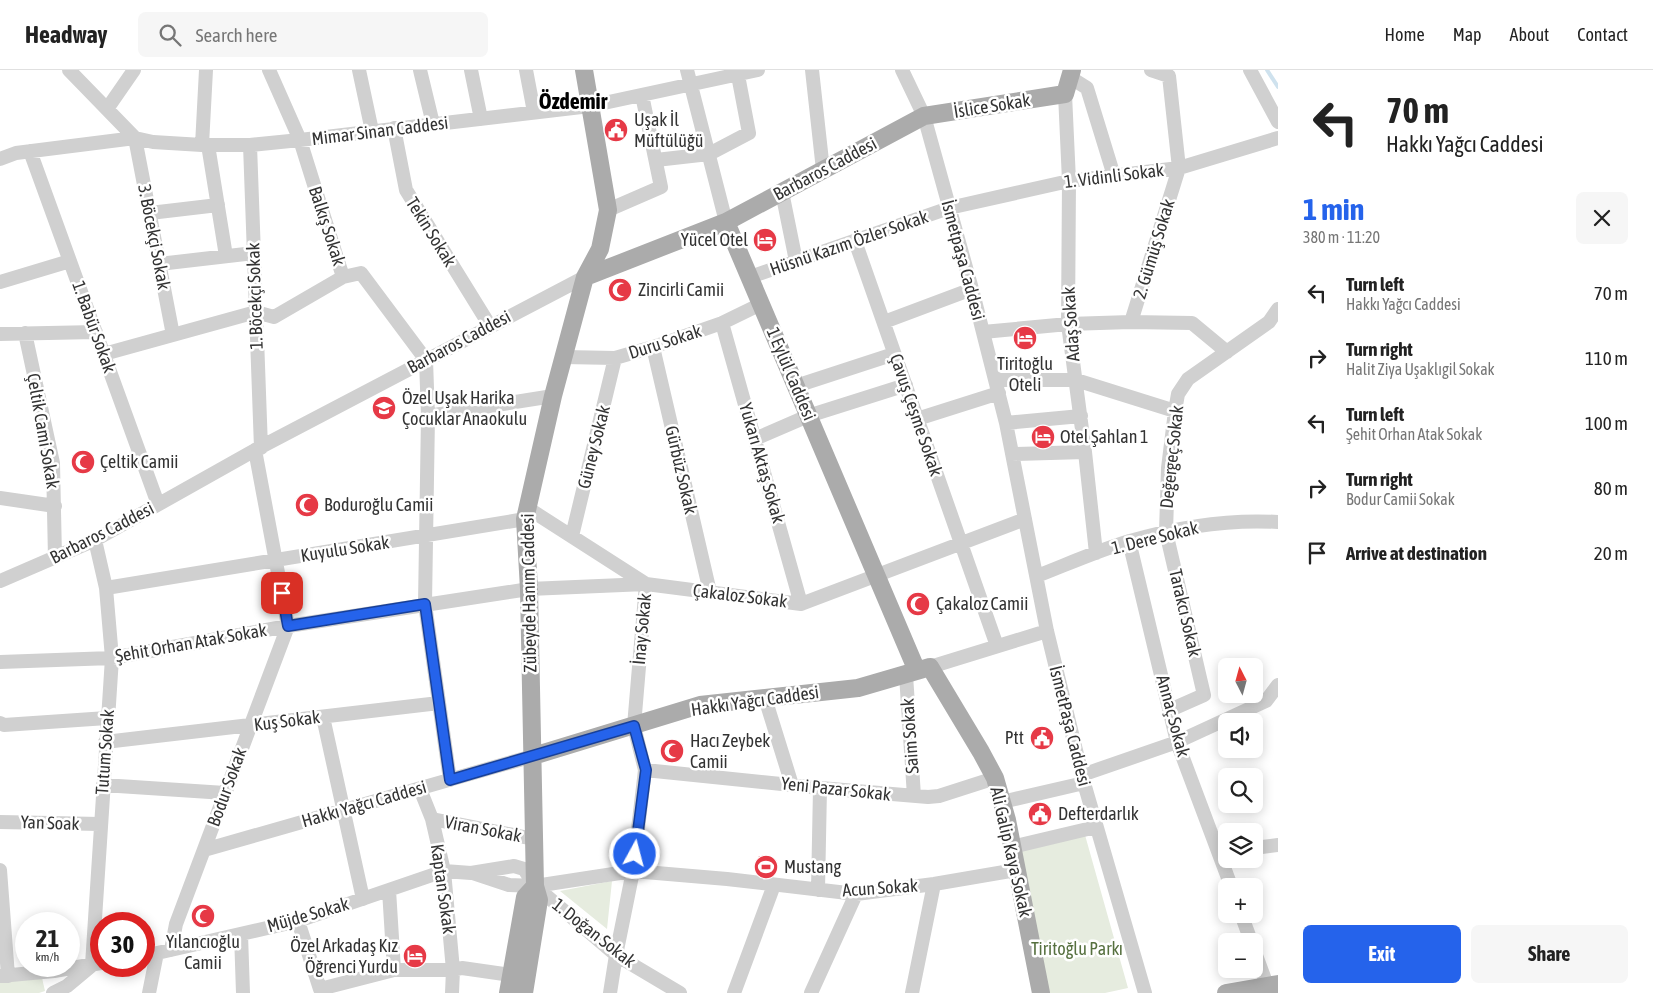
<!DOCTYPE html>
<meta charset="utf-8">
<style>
body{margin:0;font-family:"Asap Condensed",sans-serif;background:#f6f6f6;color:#222;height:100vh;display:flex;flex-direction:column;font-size:19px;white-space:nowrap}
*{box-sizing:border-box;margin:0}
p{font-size:16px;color:#767676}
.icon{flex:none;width:28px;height:28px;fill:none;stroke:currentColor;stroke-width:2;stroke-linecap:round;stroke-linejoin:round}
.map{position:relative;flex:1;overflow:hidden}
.details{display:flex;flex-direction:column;background:#fff;width:375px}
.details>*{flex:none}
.hud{background:#fff;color:#222;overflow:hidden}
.needle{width:32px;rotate:354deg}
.fabs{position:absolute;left:1218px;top:588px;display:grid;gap:10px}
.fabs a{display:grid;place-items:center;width:45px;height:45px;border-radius:8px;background:#fff;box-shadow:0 2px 12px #0003;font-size:25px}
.speed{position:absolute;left:15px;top:842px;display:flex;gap:10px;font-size:25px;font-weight:700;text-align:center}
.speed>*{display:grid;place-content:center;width:65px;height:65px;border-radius:50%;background:#fff;box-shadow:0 2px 12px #0003;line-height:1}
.speed small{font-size:12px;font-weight:400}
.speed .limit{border:8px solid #d22;background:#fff;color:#111}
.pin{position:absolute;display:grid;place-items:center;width:42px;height:42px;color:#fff;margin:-21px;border-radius:10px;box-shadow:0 2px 8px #0006}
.me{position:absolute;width:55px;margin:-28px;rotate:7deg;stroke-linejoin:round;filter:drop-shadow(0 0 4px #0008)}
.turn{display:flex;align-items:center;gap:18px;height:105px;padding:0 25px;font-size:22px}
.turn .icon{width:65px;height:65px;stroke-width:2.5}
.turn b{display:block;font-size:35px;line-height:42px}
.round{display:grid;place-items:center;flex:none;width:52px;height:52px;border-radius:8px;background:#f6f6f6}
.overview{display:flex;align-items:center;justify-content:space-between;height:85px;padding:0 25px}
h1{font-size:30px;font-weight:700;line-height:38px;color:#2563eb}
.button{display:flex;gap:10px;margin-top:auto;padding:10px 25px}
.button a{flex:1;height:58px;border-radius:8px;background:#2563eb;color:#fff;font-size:20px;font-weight:700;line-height:58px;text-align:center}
.button a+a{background:#f6f6f6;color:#222}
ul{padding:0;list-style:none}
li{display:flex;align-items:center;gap:15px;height:65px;padding:0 25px}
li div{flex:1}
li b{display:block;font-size:19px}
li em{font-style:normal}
header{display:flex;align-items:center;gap:30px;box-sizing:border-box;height:70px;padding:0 25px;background:#fff;border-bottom:1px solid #e0e0e0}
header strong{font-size:24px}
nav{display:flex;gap:28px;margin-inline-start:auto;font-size:18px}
.search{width:350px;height:45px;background:#f6f6f6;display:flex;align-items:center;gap:12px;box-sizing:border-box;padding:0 18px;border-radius:8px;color:#767676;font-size:19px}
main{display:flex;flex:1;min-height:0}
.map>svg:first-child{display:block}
.green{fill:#e6ecdf}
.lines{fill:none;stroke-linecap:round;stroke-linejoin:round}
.stream{stroke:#cfe2ee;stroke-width:4}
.minor{stroke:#d0d0d0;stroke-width:14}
.major{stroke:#ababab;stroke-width:18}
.route-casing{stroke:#184099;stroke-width:12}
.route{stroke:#2563eb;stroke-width:9}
.labels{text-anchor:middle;stroke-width:5;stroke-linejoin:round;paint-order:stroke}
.street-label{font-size:18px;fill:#333;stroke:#fff}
.poi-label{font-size:18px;fill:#333;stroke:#fff;text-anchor:start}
.park-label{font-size:18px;fill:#56703f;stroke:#fff}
.district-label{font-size:22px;font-weight:bold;fill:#000;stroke:#fff}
</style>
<header>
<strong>Headway</strong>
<div class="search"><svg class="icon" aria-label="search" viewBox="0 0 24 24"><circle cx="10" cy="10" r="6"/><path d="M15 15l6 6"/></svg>Search here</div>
<nav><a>Home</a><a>Map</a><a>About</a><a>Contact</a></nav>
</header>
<main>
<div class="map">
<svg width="1278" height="923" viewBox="0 0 1278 923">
<rect width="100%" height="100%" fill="#fff"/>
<path class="green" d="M1085 765 1128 918 1105 923H1048L1016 779Z
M612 811 607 859 560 821Z
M42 908 45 921 39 923H0V912Z"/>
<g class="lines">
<path class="stream" d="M1267 0 1278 17"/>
<path class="minor" d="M69 0 135 68
M269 0 300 70 343 207 361 203 426 290 428 346 425 534 450 710
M359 0 372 61
M420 0 433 54
M471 0 481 49
M526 0 534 42
M687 0 726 152
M812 0 823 100
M902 0 924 46 972 219 1006 353 1047 561 1084 713 1145 923
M1250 0 1278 52
M1071 8 1087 18 1114 106
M1065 24 1069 111 1068 254 1085 382 1096 483
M107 39 134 0
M394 58 406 120 490 256
M135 68 173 265
M202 75 206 0
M208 75 226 186
M250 75 261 378
M30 81 158 434
M0 89 16 83 135 68 153 72 202 75H250L300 70 590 36 758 0
M656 90 709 84 749 63 737 0
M782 122 796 191
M608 140 661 117 642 25
M150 143 218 135
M855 171 997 576
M159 194 254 183
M750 207 949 138 1069 111 1179 98 1278 68
M0 212 70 191
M884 252 972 219
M1131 252 1179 98 1169 6 1151 0
M722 253 801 534
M983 262 1068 254 1131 252 1192 253 1227 282
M25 263 53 393 55 488
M0 264 96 262
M653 277 710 522
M104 284 256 242 274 247 343 207
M564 287 615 288 653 277 722 253 761 234
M996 310H1076L1175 341
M796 316 894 284
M428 346 553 326
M917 349 999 323
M1006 353 1081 346
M755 369 808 346 906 315
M1012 384 1085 382
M0 428 55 436
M526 437 646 514 634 656 645 700 633 801 616 885 610 923
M572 466 615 288
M1129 471 1177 672 1231 816
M1037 506C1068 494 1099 480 1130 471 1178 457 1228 449 1278 452
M0 511 95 470 255 380 585 207
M106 518 525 449
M0 592 112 588 288 556 529 519 646 514 801 534 1025 449
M930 597 1047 561
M906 605 914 726
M765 628 792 715
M1170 640 1204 625 1166 462 1168 398 1175 341 1178 324 1188 309 1269 252 1278 239
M323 647 363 829
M0 653 4 655 107 648
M105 672 439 633
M645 700 820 718 928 727 939 726 995 708
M1082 705 1177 672 1266 631 1278 615
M103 715 225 723
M420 719 432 749 444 801 453 900 452 923
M1002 732 1084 713
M432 749 534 769
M0 752 100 754
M1012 777 1096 757
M1254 778 1278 775
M204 780 533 686
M0 800 8 906
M473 803 509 815 535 816 633 801 727 809 856 824 934 814 1016 800
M389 820 394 900
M818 820 820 718
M1241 844 1251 871
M298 851 320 919 394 900H453L462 898 511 905
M241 864 243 923
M171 880 176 854 288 556 255 380
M1254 880 1267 915
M144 886 298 851 444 801 471 803 514 796 524 799 535 816 616 885 680 923
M92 895 112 588 106 518 95 470
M0 906 54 901 101 893
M53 923 67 916 91 896
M149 923 157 883
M734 923 774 815
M811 923 856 824
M912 923 934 814"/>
<path class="major" d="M726 152 917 601
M585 207 726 152 924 46 1065 24 1072 0
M533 686 700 635 858 618 930 597 981 682 995 708 1007 750 1041 923
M508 923 525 827 535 816 529 519 525 449 553 326 585 207 600 179 608 140 584 0
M524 923 539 830 535 816
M1226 923 1278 914"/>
</g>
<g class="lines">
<g class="route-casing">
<path id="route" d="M282 523 288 556 425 534 450 710 634 656 646 700 635 784"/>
</g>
<use href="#route" class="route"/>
</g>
<defs>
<g id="civic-disc" transform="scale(1.25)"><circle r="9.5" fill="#e63946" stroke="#fff"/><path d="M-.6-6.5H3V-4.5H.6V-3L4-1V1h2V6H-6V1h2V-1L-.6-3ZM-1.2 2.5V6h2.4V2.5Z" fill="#fff"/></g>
<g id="hotel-disc" transform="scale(1.25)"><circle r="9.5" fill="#e63946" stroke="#fff"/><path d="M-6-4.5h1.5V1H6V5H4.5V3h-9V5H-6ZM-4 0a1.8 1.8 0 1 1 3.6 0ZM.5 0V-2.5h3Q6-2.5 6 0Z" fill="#fff"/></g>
<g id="mosque-disc" transform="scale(1.25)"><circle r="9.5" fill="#e63946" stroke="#fff"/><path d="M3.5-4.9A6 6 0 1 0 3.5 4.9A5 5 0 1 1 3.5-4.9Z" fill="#fff"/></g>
<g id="school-disc" transform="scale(1.25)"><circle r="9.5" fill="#e63946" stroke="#fff"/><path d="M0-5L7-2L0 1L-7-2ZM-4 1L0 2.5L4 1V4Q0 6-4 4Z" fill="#fff"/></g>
<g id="stadium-disc" transform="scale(1.25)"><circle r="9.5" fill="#e63946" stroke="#fff"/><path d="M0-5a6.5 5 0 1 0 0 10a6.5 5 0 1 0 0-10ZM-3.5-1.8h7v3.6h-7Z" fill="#fff"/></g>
</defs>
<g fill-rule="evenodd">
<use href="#civic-disc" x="616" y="60"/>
<use href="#hotel-disc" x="765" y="170"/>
<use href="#mosque-disc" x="620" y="220"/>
<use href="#hotel-disc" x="1025" y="268"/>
<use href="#school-disc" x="384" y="338"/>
<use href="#hotel-disc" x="1043" y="367"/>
<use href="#mosque-disc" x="83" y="392"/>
<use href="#mosque-disc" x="307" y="435"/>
<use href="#mosque-disc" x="918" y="534"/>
<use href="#civic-disc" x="1042" y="668"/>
<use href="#mosque-disc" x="672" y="681"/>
<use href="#civic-disc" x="1040" y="744"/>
<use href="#stadium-disc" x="766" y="797"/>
<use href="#mosque-disc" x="203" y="846"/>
<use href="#hotel-disc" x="415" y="886"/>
</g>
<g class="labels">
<g class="street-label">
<text transform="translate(992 36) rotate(-9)" y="6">İslice Sokak</text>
<text transform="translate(380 61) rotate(-7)" y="6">Mimar Sinan Caddesi</text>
<text transform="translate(825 99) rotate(-28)" y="6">Barbaros Caddesi</text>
<text transform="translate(1114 106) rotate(-7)" y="6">1. Vidinli Sokak</text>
<text transform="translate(327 156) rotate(72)" y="6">Balkış Sokak</text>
<text transform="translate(431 162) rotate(58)" y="6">Tekin Sokak</text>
<text transform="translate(154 167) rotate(79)" y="6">3. Böcekçi Sokak</text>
<text transform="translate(849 173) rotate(-19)" y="6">Hüsnü Kazım Özler Sokak</text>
<text transform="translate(1154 179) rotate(-73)" y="6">2. Gümüş Sokak</text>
<text transform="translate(963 190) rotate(75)" y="6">İsmetpaşa Caddesi</text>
<text transform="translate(255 226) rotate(-92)" y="6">1. Böcekçi Sokak</text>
<text transform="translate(1071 254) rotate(-94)" y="6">Adaş Sokak</text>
<text transform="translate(94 257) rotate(70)" y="6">1. Babür Sokak</text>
<text transform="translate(459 272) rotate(-28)" y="6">Barbaros Caddesi</text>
<text transform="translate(665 272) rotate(-18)" y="6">Duru Sokak</text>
<text transform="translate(791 304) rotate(67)" y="6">1 Eylül Caddesi</text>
<text transform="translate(916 345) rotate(71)" y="6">Çavuş Çeşme Sokak</text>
<text transform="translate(43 361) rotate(80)" y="6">Çeltik Cami Sokak</text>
<text transform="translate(594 377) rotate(-76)" y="6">Güney Sokak</text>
<text transform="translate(1172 387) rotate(-84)" y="6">Değergeç Sokak</text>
<text transform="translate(762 393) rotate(74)" y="6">Yukarı Aktaş Sokak</text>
<text transform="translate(681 400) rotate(77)" y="6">Gürbüz Sokak</text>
<text transform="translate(102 463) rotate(-27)" y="6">Barbaros Caddesi</text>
<text transform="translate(1155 468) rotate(-14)" y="6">1. Dere Sokak</text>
<text transform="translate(345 479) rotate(-9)" y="6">Kuyulu Sokak</text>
<text transform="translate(529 523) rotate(-91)" y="6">Zübeyde Hanım Caddesi</text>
<text transform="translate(740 526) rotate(7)" y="6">Çakaloz Sokak</text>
<text transform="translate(1185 543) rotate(77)" y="6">Tarakcı Sokak</text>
<text transform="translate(642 559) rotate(-85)" y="6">İnay Sokak</text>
<text transform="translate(191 573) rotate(-10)" y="6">Şehit Orhan Atak Sokak</text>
<text transform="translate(755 631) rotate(-8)" y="6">Hakkı Yağcı Caddesi</text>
<text transform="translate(1173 646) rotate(75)" y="6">Annaç Sokak</text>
<text transform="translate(287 651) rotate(-7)" y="6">Kuş Sokak</text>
<text transform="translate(1070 656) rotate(76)" y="6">İsmetPaşa Caddesi</text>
<text transform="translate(910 666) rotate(-94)" y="6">Saim Sokak</text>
<text transform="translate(105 682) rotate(-86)" y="6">Tutum Sokak</text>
<text transform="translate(227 717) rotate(-70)" y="6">Bodur Sokak</text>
<text transform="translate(836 719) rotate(6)" y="6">Yeni Pazar Sokak</text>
<text transform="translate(364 734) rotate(-16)" y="6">Hakkı Yağcı Caddesi</text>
<text transform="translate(50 753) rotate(2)" y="6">Yan Soak</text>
<text transform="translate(483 759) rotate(11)" y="6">Viran Sokak</text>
<text transform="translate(1011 782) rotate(77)" y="6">Ali Galip Kaya Sokak</text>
<text transform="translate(880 818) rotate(-4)" y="6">Acun Sokak</text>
<text transform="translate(443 819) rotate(82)" y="6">Kaptan Sokak</text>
<text transform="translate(308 845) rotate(-16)" y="6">Müjde Sokak</text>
<text transform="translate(594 863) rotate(38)" y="6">1. Doğan Sokak</text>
</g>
<g class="poi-label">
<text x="634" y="56">Uşak İl<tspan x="634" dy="21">Müftülüğü</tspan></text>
<text x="748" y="176" text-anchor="end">Yücel Otel</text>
<text x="638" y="226">Zincirli Camii</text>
<text x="1025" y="300" text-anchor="middle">Tiritoğlu<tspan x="1025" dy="21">Oteli</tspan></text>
<text x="402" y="334">Özel Uşak Harika<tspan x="402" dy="21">Çocuklar Anaokulu</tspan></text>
<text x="1060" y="373">Otel Şahlan 1</text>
<text x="100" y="398">Çeltik Camii</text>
<text x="324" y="441">Boduroğlu Camii</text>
<text x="936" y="540">Çakaloz Camii</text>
<text x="1024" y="674" text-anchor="end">Ptt</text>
<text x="690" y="677">Hacı Zeybek<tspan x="690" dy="21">Camii</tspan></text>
<text x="1058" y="750">Defterdarlık</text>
<text x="784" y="803">Mustang</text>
<text x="203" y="878" text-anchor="middle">Yılancıoğlu<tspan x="203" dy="21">Camii</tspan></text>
<text x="398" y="882" text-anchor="end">Özel Arkadaş Kız<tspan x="398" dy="21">Öğrenci Yurdu</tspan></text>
</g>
<g class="park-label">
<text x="1077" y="885">Tiritoğlu Parkı</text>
</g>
<g class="district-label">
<text x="573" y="39">Özdemir</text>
</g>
</g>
</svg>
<div class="fabs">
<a><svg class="needle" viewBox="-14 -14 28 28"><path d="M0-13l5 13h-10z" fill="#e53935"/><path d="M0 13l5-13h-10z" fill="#767676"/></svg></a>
<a><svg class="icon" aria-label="sound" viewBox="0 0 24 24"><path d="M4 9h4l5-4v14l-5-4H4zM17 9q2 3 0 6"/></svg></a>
<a><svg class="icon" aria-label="search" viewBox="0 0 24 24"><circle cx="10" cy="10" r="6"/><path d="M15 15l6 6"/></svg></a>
<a><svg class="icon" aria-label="layers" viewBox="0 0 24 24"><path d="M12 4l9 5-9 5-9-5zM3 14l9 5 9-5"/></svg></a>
<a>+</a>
<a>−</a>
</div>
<div class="speed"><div>21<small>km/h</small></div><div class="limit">30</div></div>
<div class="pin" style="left:282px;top:523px;background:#d93025"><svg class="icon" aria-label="arrive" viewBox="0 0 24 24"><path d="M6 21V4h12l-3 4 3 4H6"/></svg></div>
<svg class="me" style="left:635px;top:784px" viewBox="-20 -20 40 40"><circle r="17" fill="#2563eb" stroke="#fff" stroke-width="3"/><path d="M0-11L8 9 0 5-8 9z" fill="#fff"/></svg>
</div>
<section class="details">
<div class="hud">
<div class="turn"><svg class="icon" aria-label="left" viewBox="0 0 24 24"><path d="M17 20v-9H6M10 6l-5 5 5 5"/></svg><div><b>70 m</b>Hakkı Yağcı Caddesi</div></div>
</div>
<div class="overview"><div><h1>1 min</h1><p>380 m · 11:20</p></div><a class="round"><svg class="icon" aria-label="close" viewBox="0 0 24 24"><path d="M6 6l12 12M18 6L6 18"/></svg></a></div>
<ul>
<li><svg class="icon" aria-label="left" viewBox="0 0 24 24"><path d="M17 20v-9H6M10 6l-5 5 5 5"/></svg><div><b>Turn left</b><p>Hakkı Yağcı Caddesi</p></div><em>70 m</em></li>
<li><svg class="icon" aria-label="right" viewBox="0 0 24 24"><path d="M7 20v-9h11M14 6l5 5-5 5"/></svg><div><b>Turn right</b><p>Halit Ziya Uşaklıgil Sokak</p></div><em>110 m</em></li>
<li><svg class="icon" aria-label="left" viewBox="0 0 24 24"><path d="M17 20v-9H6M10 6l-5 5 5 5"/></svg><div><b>Turn left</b><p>Şehit Orhan Atak Sokak</p></div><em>100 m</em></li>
<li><svg class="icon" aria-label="right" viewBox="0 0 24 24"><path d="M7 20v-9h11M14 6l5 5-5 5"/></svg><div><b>Turn right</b><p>Bodur Camii Sokak</p></div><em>80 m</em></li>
<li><svg class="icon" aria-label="arrive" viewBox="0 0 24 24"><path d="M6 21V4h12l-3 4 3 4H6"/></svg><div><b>Arrive at destination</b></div><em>20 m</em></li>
</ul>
<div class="button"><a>Exit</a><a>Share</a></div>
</section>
</main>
